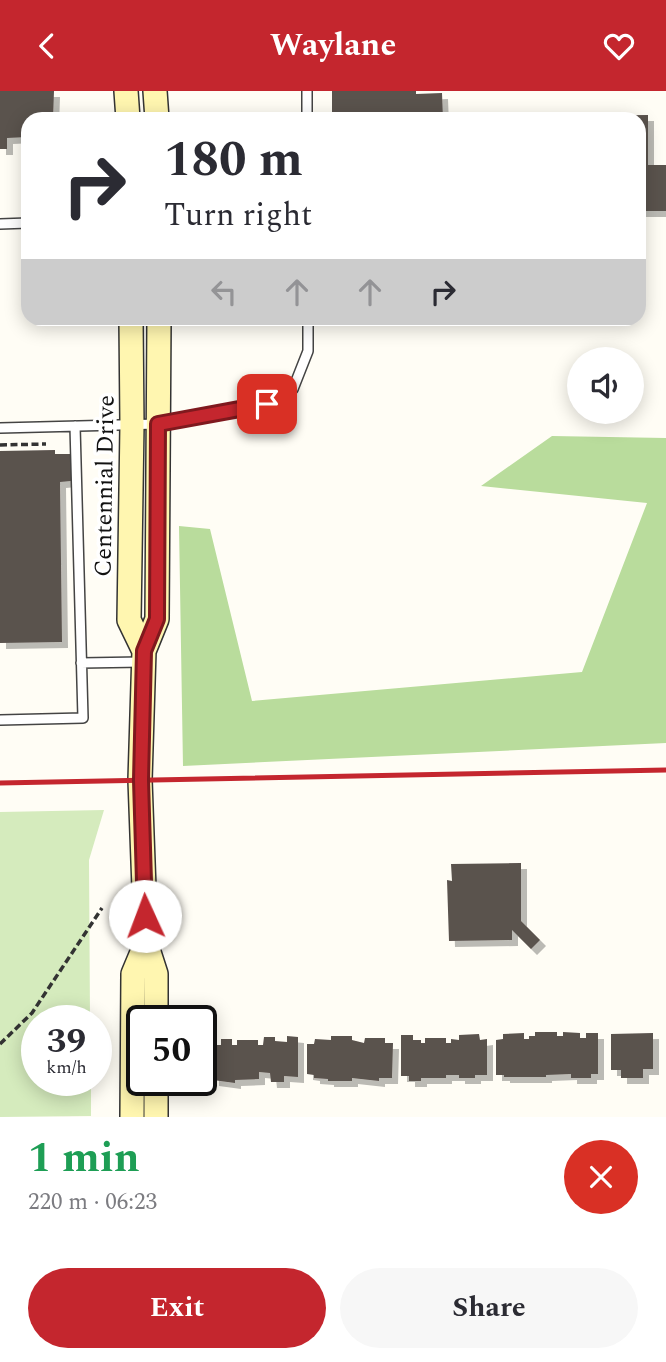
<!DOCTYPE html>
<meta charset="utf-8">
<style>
body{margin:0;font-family:Spectral,serif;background:#f7f7f7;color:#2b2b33;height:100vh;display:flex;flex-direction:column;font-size:26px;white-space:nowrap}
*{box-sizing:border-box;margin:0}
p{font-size:23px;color:#7c7c81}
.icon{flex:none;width:38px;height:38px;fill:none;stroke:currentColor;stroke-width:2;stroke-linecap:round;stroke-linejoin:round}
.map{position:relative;height:1026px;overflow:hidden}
.sheet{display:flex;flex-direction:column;background:#fff;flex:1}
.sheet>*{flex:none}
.banner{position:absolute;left:21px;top:21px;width:625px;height:214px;border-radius:21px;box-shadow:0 4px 18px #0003;background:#fff;color:#2b2b33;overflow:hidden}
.buttons{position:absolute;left:567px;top:256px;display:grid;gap:14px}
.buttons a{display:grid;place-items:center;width:77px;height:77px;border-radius:50%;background:#fff;box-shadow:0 4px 18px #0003;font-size:35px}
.speed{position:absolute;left:21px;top:914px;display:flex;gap:14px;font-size:35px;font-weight:700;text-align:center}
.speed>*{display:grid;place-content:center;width:91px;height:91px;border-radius:50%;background:#fff;box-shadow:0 4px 18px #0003;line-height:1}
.speed small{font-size:18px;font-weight:400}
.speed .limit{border:4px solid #111;border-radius:10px;background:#fff;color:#111}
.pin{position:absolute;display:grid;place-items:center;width:60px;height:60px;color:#fff;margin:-30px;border-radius:14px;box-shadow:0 4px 10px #0006}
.me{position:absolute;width:77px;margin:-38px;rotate:358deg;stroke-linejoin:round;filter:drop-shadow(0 0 5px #0008)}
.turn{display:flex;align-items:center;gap:24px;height:147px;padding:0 28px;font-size:32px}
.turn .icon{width:91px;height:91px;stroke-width:2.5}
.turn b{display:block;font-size:49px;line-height:60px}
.lanes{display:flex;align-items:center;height:66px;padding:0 28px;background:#0003;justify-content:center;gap:35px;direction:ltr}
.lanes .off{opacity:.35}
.round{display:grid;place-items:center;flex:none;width:74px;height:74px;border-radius:37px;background:#f7f7f7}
.head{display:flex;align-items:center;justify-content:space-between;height:119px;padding:0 28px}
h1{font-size:42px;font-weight:700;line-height:52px;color:#1e9e55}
.action{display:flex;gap:14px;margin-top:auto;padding:14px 28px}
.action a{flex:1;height:80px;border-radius:42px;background:#c4262e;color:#fff;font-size:28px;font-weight:700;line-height:80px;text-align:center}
.action a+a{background:#f7f7f7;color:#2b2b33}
header{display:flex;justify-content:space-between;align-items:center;height:91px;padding:0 28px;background:#c4262e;color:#fff;font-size:32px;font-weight:700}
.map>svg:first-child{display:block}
.green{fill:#d5ebbd}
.forest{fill:#b9dc9c}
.building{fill:#5a524d;filter:url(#shadow)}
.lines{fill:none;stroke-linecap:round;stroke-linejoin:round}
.lane-casing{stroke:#444;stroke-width:12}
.secondary-casing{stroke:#333;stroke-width:26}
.path{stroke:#333;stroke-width:3.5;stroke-dasharray:7 3.5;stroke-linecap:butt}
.lane{stroke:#fff;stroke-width:9}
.secondary{stroke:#fff6b0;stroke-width:23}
.rail{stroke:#c4262e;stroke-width:5}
.route-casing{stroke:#7f191e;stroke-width:18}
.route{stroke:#c4262e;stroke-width:12}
.labels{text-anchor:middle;stroke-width:7;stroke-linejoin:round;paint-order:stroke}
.street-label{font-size:24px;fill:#111;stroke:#fff}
</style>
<header><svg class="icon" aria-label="back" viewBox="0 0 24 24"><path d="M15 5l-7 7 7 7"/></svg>Waylane<svg class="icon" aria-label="heart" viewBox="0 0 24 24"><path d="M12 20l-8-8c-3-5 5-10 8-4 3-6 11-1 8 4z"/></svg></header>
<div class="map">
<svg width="666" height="1026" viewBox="0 0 666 1026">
<defs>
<filter id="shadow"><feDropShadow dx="6" dy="6" stdDeviation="0" flood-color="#0004"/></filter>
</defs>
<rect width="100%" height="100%" fill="#fffdf5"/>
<path class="green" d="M104 719 89 769 90 929H37V989H91V1025L0 1026V721Z"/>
<path class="forest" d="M552 345 666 347V652L183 675 179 435 210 438 252 610 582 581 647 412 481 395Z"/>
<path class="building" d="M0 0H54L53 28H28V46L7 47V58H0Z
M332 0H416V3L442 2 443 28H332Z
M648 24V74H666V120H639V28H539V25Z
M55 359V363H71V390L60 391 62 551 0 552V360Z
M521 772V830L540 849 531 858 512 839V849L449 850 447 789 452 790 451 773Z
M535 941H557V945H563V941L580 942V947H586V942H598V983H591V987H571V983L546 984V986H504V984H496V949L503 948V943L524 942V948H529V945H535Z
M653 942V978H643V987H621V979H611V943Z
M479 943 480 949 487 948V984H475V987H459V984H446V987H421V990H409V985H401V944H413V949H421V952H425V947H446V952H451V948L459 949V944Z
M287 945 298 946V986L284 985V991H271L270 982 259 981V988L235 989V992L213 989V954H221V948H232V954H237V949H258V954H263L264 946H275V950L287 951Z
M331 945H352V949L364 952 365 947H385V952H393L392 987H379V990L352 987V990H328V988L314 987V984L307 983V953H314L315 948 331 949Z"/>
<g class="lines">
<g class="lane-casing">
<path id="lane" d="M307 0V28
M0 133 28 132
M0 337 158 333 267 313 293 298 308 260V228
M81 572 142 571
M0 629 83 627 75 335"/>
</g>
<g class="secondary-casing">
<path id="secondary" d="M126 0 128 28
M155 0 157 28
M131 228 132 334 129 529 144 560
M156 929V883L146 852 140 689 144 560 157 528 159 228
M156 989V1026
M132 1026 133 883 146 852"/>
</g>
<path class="path" d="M0 354 46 353
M0 953 32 922 102 817"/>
<use href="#lane" class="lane"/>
<use href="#secondary" class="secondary"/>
<path class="rail" d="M0 692 666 679"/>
</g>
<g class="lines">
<g class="route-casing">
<path id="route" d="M145 825 141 689 144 560 157 528 158 333 267 313"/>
</g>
<use href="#route" class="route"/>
</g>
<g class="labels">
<g class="street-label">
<text transform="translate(104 395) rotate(-89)" y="8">Centennial Drive</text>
</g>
</g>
</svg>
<div class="buttons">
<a><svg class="icon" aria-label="sound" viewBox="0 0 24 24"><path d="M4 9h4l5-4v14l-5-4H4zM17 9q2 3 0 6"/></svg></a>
</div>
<div class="speed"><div>39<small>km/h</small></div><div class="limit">50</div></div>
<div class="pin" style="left:267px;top:313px;background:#d93025"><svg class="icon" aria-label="arrive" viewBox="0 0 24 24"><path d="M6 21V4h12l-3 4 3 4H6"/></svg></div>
<svg class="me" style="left:145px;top:825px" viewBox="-20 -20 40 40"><circle r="19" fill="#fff"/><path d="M0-13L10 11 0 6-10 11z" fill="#c4262e"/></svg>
<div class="banner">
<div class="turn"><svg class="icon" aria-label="right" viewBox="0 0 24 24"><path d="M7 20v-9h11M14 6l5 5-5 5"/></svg><div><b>180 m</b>Turn right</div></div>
<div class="lanes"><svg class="icon off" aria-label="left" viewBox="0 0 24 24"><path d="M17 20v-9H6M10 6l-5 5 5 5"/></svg><svg class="icon off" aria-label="ahead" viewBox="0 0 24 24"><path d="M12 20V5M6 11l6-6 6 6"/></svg><svg class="icon off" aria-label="ahead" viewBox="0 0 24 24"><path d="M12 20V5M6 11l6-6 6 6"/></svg><svg class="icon" aria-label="right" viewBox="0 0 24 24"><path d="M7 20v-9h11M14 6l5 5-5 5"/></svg></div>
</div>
</div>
<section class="sheet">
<div class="head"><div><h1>1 min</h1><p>220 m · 06:23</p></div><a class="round" style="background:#d93025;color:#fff"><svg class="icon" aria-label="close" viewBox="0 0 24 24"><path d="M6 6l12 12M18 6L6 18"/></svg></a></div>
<div class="action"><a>Exit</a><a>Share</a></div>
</section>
